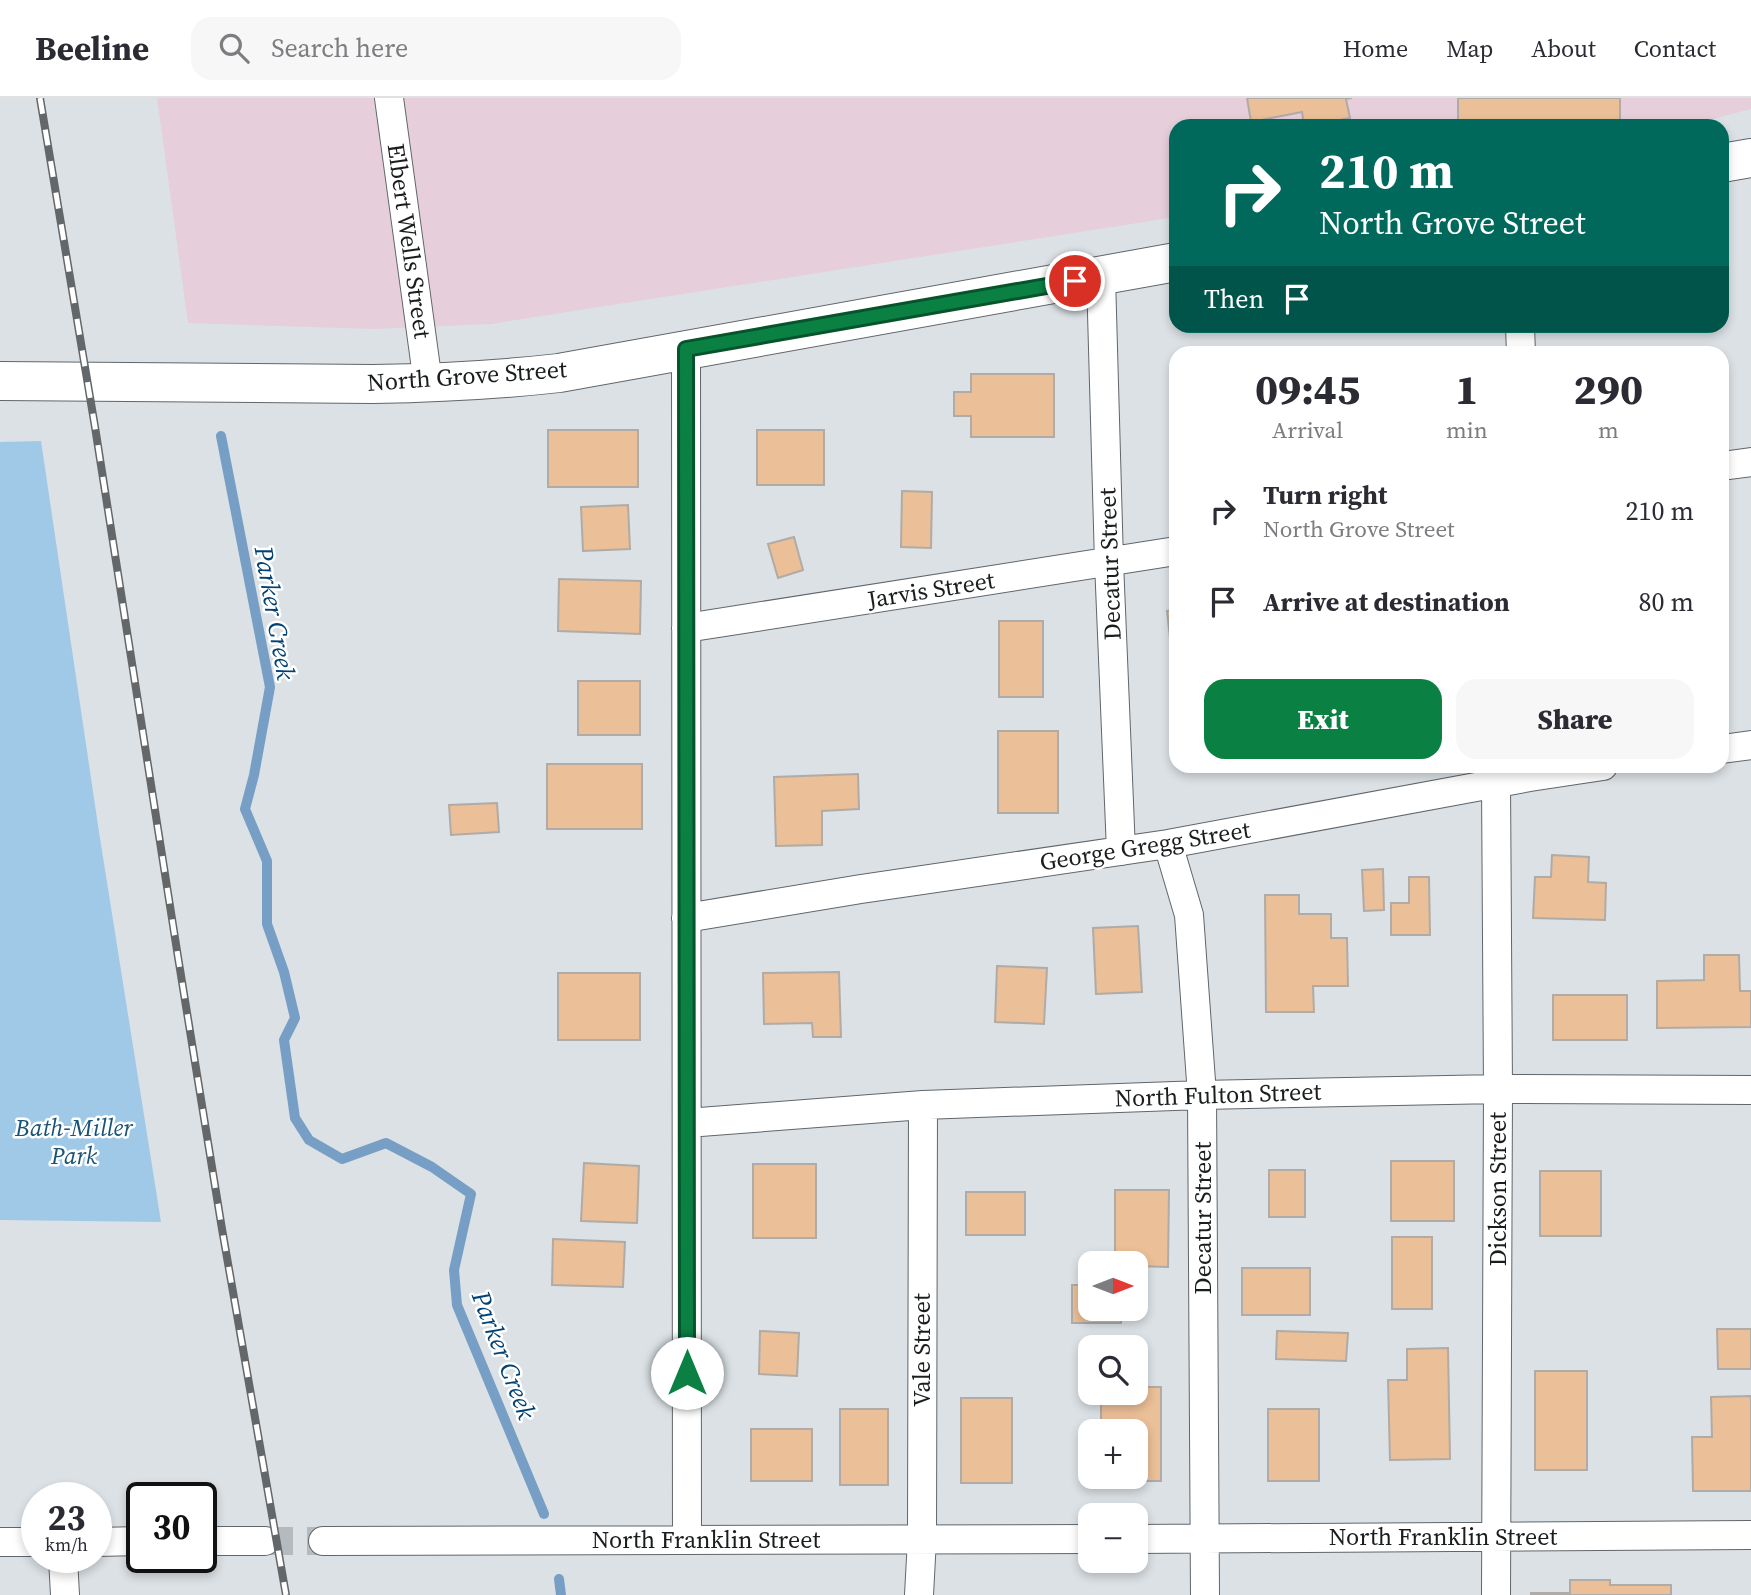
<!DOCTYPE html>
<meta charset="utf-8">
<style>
body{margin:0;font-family:"Source Serif 4",serif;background:#f7f7f7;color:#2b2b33;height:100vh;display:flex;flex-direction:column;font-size:26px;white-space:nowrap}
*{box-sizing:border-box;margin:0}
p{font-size:23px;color:#7c7c81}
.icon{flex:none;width:38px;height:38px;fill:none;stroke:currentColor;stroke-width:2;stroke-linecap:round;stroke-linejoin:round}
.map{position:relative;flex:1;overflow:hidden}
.panel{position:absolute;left:1169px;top:248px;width:560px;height:427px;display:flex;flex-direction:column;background:#fff;border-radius:21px;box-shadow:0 4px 10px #0003}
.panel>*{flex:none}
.hud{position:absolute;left:1169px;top:21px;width:560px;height:214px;border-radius:21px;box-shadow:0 4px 10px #0003;background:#00695c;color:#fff;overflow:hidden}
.needle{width:46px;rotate:90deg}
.buttons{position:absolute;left:1078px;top:1153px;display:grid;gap:14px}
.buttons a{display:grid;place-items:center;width:70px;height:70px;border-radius:14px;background:#fff;box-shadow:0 4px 10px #0003;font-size:35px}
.speed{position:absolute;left:21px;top:1384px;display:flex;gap:14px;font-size:35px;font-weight:700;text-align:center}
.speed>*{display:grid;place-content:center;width:91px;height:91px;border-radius:50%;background:#fff;box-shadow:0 4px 10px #0003;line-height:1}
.speed small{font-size:18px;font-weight:400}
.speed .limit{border:4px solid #111;border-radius:10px;background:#fff;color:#111}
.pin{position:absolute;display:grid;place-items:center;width:60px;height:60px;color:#fff;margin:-30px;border:4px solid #fff;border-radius:50%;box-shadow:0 2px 7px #0007}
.me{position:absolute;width:77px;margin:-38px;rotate:0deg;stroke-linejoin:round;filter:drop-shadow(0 0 5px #0008)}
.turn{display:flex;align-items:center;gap:24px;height:147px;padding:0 35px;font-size:32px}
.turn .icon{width:91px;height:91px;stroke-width:2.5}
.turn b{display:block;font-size:49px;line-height:60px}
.then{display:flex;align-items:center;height:66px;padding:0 35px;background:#0003;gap:14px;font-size:26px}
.eta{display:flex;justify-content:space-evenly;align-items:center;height:119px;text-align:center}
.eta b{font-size:42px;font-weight:800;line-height:49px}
.cta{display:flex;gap:14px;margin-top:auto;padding:14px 35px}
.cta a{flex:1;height:80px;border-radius:21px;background:#0b8043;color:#fff;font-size:28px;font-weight:800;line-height:80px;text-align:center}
.cta a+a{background:#f7f7f7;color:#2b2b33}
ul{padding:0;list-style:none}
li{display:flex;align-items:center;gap:21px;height:91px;padding:0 35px}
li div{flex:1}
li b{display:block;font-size:26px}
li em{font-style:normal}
header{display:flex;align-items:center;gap:42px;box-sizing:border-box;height:98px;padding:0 35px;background:#fff;border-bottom:2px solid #e1e1e2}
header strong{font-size:33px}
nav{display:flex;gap:38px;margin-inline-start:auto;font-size:24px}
.search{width:490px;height:63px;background:#f7f7f7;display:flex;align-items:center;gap:18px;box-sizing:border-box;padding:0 24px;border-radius:21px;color:#7c7c81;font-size:26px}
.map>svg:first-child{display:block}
.education{fill:#e6cfda}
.green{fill:#a0c9e8}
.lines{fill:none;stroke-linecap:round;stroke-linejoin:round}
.stream{stroke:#779fc6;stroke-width:10}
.building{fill:#ebbf97;stroke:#b0aba6;stroke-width:2}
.minor-tunnel{stroke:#b4babd;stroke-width:28;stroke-dasharray:28 14;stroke-linecap:butt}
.minor-casing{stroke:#61666a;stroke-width:30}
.secondary-casing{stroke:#61666a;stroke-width:40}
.minor{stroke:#fff;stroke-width:28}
.secondary{stroke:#fff;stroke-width:38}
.rail-casing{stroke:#636769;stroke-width:8}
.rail{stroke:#fff;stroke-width:5;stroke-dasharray:16;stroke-linecap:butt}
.route-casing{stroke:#07532c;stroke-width:18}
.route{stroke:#0b8043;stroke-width:12}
.labels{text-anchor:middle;stroke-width:5;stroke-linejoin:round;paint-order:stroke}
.street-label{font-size:24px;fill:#1a1d1e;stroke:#fff}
.park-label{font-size:24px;font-style:italic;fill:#185275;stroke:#fff}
.water-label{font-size:26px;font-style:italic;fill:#004274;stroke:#fff}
</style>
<header>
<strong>Beeline</strong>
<div class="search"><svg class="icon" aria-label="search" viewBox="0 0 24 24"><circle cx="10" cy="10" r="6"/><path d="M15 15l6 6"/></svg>Search here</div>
<nav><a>Home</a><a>Map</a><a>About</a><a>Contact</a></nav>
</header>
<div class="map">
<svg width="1751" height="1497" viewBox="0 0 1751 1497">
<rect width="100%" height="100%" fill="#dbe1e5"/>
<path class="education" d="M157 0H1751V11L1686 28H1176V119L491 226 374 231 188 225Z"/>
<path class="green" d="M41 343 99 734 161 1124 0 1122V344Z"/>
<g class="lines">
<path class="stream" d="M221 338 270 589 254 677 245 711 267 763V826L284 874 295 920 284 942 295 1020 309 1042 342 1061 386 1045 432 1069 471 1096 454 1172 457 1207 544 1416
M559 1481 561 1497"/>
</g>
<path class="building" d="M1247 0H1352L1346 1 1350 20 1307 28H1304L1302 14 1251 24Z
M1458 0H1620V24H1501V28H1458Z
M971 276H1054V339H971V318H954V294H971Z
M548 332H638V389H548Z
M757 332H824V387H757Z
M902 393 932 394 931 450 901 449Z
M628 407 630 451 583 453 581 409Z
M794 439 803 472 778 480 768 446Z
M559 481 641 483 640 536 558 533Z
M1176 512V567H1173L1167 513Z
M999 523H1043V599H999Z
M578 583H640V637H578Z
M998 633H1058V715H998Z
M547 666H642V731H547Z
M858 676 859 711 822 713V747L776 748 774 679Z
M497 705 499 734 451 737 449 707Z
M1552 757 1589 759 1588 784 1606 785 1605 822 1533 820 1535 779H1551Z
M1383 771 1384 812 1364 813 1362 772Z
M1409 779H1429L1430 837H1391V805H1409Z
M1265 797H1299V816H1331V840H1347L1348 888H1313L1314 914H1266Z
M1138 828 1142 894 1096 896 1093 830Z
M1704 857H1739L1740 893H1751V929L1657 930V883L1704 882Z
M997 868 1047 870 1044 926 995 924Z
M839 874 841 939H813L812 925 764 926 763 875Z
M558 875H640V942H558Z
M1553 897H1627V942H1553Z
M1391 1063H1454V1123H1391Z
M584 1065 639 1068 637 1125 581 1123Z
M753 1066H816V1140H753Z
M1269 1072H1305V1119H1269Z
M1540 1073H1601V1138H1540Z
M1115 1092H1169L1168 1169 1136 1168V1166H1115Z
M966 1094H1025V1137H966Z
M1392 1139H1432V1211H1392Z
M553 1141 625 1144 623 1189 552 1187Z
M1242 1170H1310V1217H1242Z
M1072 1187H1090V1211H1121V1225H1072Z
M1717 1231H1751V1271H1718Z
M760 1233 799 1235 797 1278 759 1276Z
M1277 1233 1348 1235 1346 1263 1276 1261Z
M1448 1250 1450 1361 1390 1362 1388 1282H1407V1251Z
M1535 1273H1587V1372H1535Z
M1136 1289H1161V1383H1101V1379H1136V1334H1101V1295H1136Z
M1751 1298V1393H1693L1692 1339H1712L1711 1299Z
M961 1300H1012V1385H961Z
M840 1311H888V1387H840Z
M1268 1311H1319V1383H1268Z
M751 1331H812V1383H751Z
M1570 1482H1610V1487H1671V1497H1531V1495H1570Z"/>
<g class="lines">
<path class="minor-tunnel" d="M265 1443H323"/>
<g class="minor-casing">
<path id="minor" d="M389 0 428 285
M1101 179 1109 464 1121 753
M1520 228 1521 256
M686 252 687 1442
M1722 368 1751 364
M686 530 1176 453
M1722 651 1751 647
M1168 746 1189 817 1202 997 1205 1497
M686 820 861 791 1168 746 1530 679 1603 668
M687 1025 923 1007 1202 997 1498 991 1751 992
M1136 1441 1751 1437
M201 1443H265
M323 1443 1090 1441
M0 1444H37
M96 1444 142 1443
M63 1460 65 1497
M919 1497 922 1441 923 1007
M1496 1497 1498 991 1496 686"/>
</g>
<g class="secondary-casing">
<path id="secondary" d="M1722 65 1751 60
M0 283 373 286C436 285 497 282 559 275L1176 164"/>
</g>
<use href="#minor" class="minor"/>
<use href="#secondary" class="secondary"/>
<g class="rail-casing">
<path id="rail" d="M40 0 95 329 178 859 222 1131 286 1497"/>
</g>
<use href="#rail" class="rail"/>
</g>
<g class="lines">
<g class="route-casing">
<path id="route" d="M687 1275 686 251 1075 183"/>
</g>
<use href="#route" class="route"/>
</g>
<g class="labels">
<g class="street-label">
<text transform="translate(409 143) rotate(82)" y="8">Elbert Wells Street</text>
<text transform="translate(467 278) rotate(-4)" y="8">North Grove Street</text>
<text transform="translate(1110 466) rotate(-92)" y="8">Decatur Street</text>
<text transform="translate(931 492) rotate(-9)" y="8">Jarvis Street</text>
<text transform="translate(1145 748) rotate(-9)" y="8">George Gregg Street</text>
<text transform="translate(1218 997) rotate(-2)" y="8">North Fulton Street</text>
<text transform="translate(1498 1091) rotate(-90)" y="8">Dickson Street</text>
<text transform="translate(1203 1120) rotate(-90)" y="8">Decatur Street</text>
<text transform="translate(922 1252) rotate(-90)" y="8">Vale Street</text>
<text x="1443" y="1447">North Franklin Street</text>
<text x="706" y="1450">North Franklin Street</text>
</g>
<g class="park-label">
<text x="74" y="1038">Bath-Miller<tspan x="74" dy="28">Park</tspan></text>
</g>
<g class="water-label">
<text transform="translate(275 515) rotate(80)" y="9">Parker Creek</text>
<text transform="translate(504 1257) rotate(69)" y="9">Parker Creek</text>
</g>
</g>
</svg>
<div class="buttons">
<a><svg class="needle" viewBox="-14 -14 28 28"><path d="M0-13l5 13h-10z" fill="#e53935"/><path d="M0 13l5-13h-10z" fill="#7c7c81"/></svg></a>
<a><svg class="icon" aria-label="search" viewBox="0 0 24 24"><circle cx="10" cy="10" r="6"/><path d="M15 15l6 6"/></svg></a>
<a>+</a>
<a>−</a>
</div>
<div class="speed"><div>23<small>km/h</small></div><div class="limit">30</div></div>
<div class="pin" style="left:1075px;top:183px;background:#d93025"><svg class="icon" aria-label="arrive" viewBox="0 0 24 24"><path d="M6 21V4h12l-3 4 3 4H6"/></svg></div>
<svg class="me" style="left:687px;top:1275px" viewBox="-20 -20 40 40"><circle r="19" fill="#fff"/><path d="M0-13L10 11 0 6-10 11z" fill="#0b8043"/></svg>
<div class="hud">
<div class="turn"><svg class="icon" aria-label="right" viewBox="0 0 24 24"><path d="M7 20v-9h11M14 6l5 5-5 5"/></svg><div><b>210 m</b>North Grove Street</div></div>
<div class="then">Then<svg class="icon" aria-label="arrive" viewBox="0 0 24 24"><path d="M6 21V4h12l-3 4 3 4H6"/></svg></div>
</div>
<section class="panel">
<div class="eta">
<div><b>09:45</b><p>Arrival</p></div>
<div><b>1</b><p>min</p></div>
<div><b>290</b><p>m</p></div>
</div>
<ul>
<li><svg class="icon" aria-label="right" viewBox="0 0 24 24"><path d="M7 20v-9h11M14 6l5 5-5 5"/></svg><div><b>Turn right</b><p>North Grove Street</p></div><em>210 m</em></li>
<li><svg class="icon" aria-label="arrive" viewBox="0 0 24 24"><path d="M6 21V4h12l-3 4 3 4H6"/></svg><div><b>Arrive at destination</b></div><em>80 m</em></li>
</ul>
<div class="cta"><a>Exit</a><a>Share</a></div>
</section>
</div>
